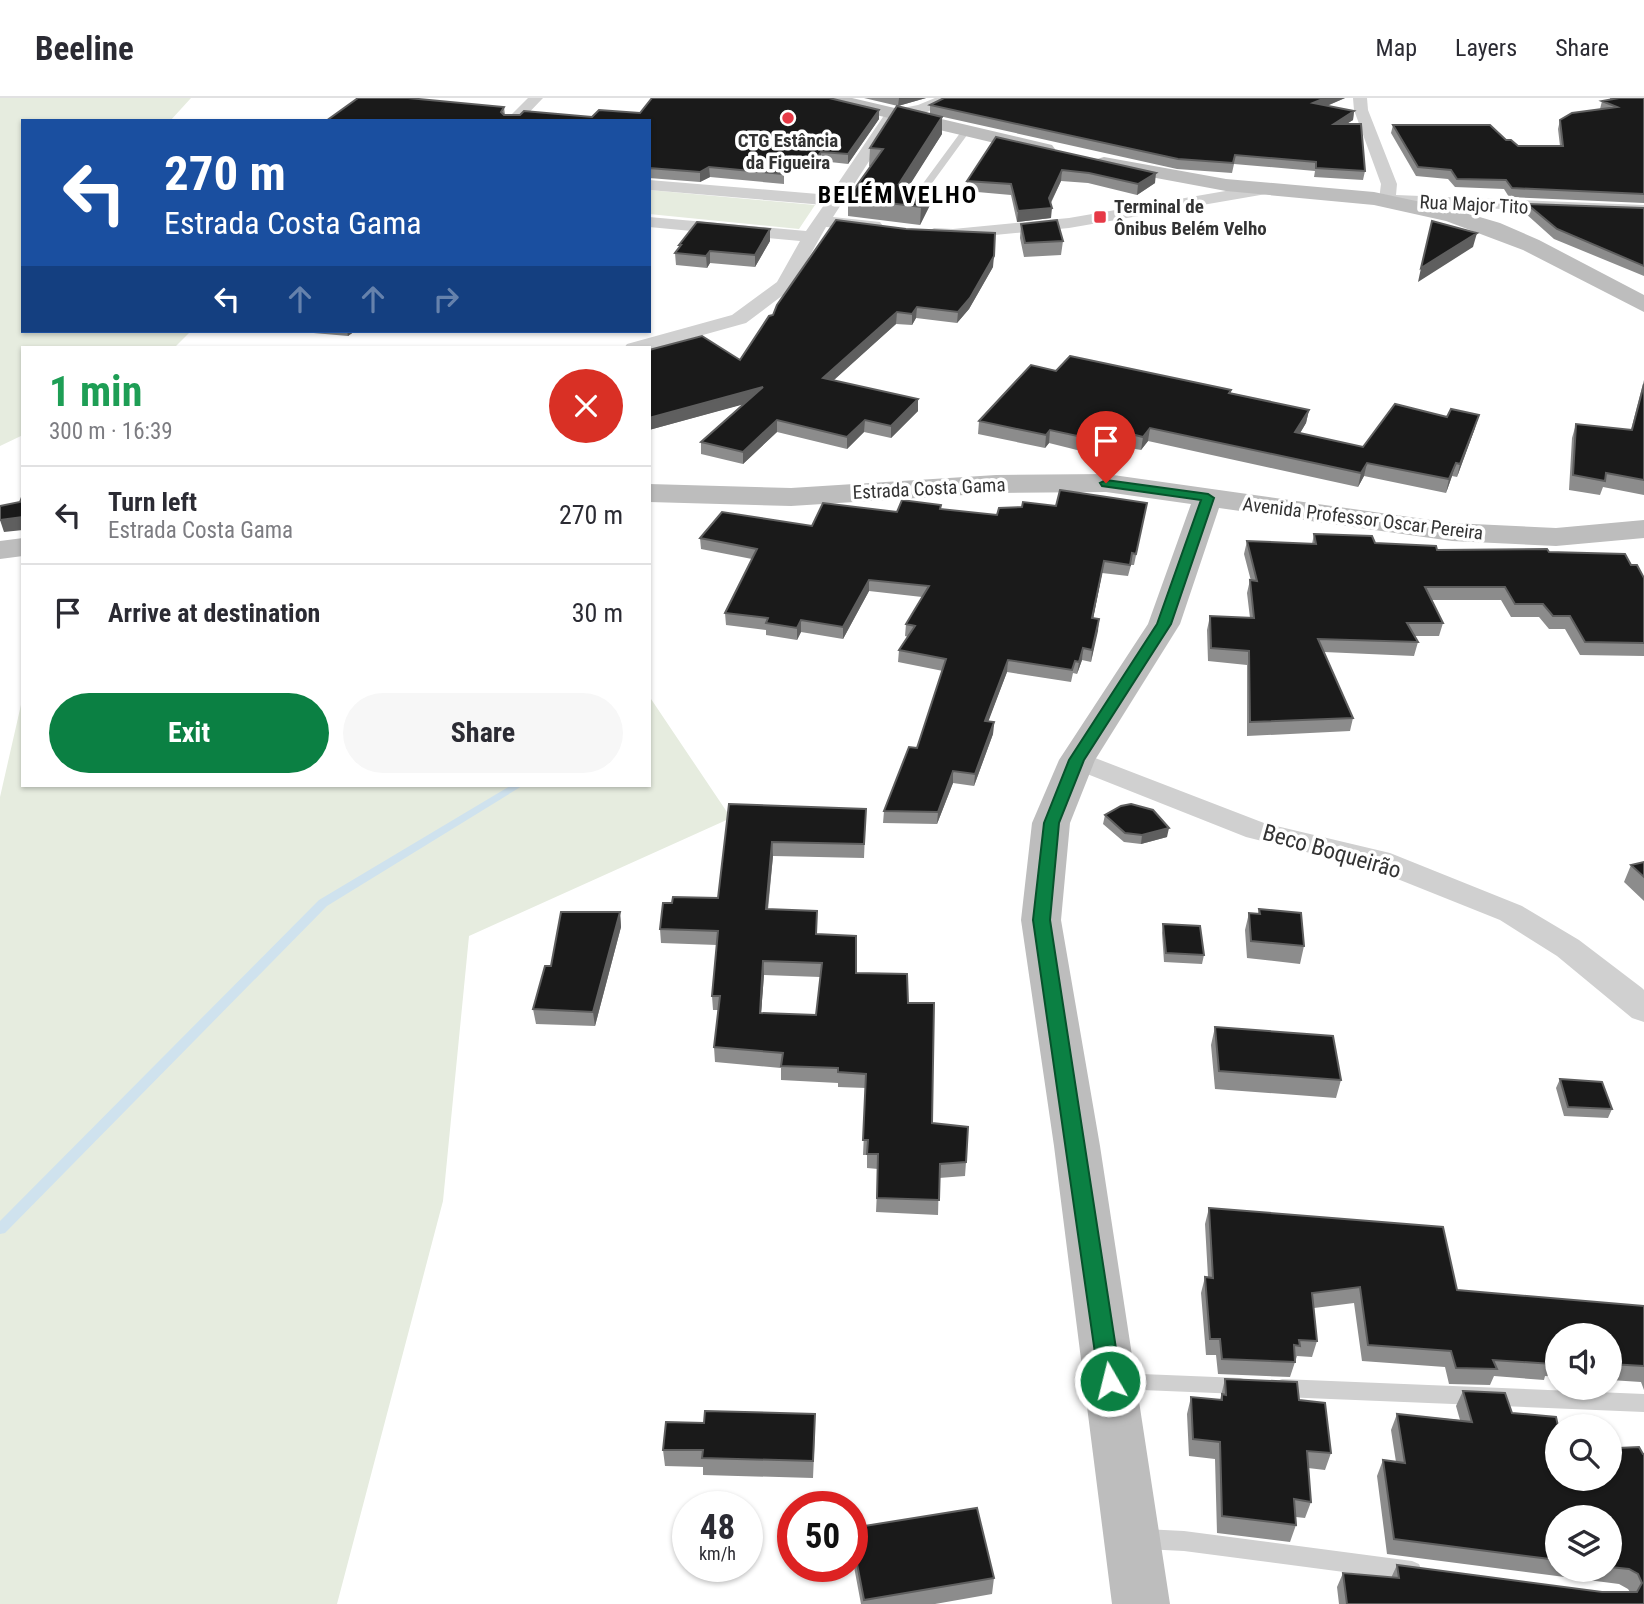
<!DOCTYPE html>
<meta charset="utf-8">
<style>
body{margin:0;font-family:"Roboto Condensed",sans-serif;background:#f7f7f7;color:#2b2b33;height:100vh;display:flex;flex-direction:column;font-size:26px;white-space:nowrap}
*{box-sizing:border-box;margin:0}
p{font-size:23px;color:#7c7c81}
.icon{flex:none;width:38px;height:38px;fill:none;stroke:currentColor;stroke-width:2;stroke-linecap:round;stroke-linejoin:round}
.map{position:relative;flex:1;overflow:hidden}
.panel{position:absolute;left:21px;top:248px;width:630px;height:441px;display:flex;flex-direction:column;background:#fff;border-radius:0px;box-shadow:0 2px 5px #0004}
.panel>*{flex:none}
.hud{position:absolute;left:21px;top:21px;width:630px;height:214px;border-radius:0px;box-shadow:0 2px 5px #0004;background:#1a4fa0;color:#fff;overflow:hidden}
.buttons{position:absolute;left:1545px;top:1225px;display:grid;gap:14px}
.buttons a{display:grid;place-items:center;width:77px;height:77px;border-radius:50%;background:#fff;box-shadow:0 2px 5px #0004;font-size:35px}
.speed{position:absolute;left:672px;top:1393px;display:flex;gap:14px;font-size:35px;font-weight:700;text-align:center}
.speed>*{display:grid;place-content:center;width:91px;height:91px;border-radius:50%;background:#fff;box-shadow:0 2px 5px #0004;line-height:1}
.speed small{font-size:18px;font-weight:400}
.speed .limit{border:10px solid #d22;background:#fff;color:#111}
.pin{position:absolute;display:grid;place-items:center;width:60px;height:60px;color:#fff;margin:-72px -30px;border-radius:50% 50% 50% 0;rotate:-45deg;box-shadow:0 0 7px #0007}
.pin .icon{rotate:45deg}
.me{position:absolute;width:77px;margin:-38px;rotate:352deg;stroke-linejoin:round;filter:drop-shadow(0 0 5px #0008)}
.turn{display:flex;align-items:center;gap:24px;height:147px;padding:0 28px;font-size:32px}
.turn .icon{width:91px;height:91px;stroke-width:2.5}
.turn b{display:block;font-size:49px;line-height:60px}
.lanes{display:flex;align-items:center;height:66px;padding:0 28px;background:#0003;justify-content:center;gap:35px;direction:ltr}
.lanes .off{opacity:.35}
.round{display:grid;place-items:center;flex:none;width:74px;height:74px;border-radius:37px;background:#f7f7f7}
.headline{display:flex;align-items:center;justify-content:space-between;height:119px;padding:0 28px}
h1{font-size:42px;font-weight:700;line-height:52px;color:#1e9e55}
.primary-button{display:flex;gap:14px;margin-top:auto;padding:14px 28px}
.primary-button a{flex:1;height:80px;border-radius:42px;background:#0b8043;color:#fff;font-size:28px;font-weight:700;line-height:80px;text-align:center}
.primary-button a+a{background:#f7f7f7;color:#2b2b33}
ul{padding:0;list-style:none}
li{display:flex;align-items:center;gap:21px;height:98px;padding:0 28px;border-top:2px solid #e1e1e2}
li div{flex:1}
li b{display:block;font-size:26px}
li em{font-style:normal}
header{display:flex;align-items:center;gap:42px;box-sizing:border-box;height:98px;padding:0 35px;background:#fff;border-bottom:2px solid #e1e1e2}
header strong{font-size:33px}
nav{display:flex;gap:38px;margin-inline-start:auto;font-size:24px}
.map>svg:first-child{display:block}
.green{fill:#e6ecdf}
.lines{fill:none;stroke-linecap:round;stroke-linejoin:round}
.stream{fill:#cfe2ee;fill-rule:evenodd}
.lane{fill:#d0d0d0;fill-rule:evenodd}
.street{fill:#d0d0d0;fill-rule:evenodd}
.secondary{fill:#bdbdbd;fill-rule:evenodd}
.wall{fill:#8c8c8c;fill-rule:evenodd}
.shaded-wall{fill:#5f5f5f}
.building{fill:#1a1a1a;stroke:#5f5f5f;stroke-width:2;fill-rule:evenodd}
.route{fill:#0b8043;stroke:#07532c;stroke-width:2}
.poi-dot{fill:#e63946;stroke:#fff;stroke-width:2.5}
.labels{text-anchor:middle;stroke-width:7;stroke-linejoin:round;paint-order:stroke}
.far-poi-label{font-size:19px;font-weight:bold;fill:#333;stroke:#fff}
.far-street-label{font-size:19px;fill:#333;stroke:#fff}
.street-label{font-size:23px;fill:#333;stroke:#fff}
.far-district-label{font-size:24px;font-weight:bold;letter-spacing:2px;fill:#000;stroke:#fff}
</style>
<header>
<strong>Beeline</strong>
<nav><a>Map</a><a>Layers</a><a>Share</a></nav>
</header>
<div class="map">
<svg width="1644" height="1506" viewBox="0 0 1644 1506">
<rect width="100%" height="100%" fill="#fff"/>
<path class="green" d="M0 0H191L170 23H23V233H191L175 249 178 250H23V337L0 348Z
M649 92 815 107 799 131 649 116Z
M23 598V688H649V598L731 720 469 838 443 1103 337 1506H0V699Z"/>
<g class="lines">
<path class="stream" d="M510 688H522L327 808 5 1135 0 1136V1123L319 802Z"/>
<path class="lane" d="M963 31 970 33 919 103H913V99Z
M1117 1275 1240 1280 1247 1282 1250 1288 1247 1294 1240 1296 1117 1291 1110 1289 1108 1283 1110 1277Z
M1282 1281 1644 1296V1314L1282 1299 1275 1296 1272 1290 1275 1284Z
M1144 1431 1184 1433 1412 1463 1419 1466 1422 1473 1419 1480 1412 1483 1184 1453 1144 1451 1137 1448 1134 1441 1137 1434Z"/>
<path class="street" d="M528 0H543L521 23H505Z
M935 0H955L927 14 897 20 833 119 880 124 883 128 880 132 826 129 791 191 746 225 649 252 624 250 627 246 732 217 777 184 800 143 649 129V119L806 133 824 107 649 92V82L830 97 887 13 918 7Z
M1353 0H1367L1368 12 1397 86 1396 97 1644 107V117L1381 106 1379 102 1381 86 1354 12Z
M1266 86 1274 91 1272 95 1069 130 953 141 934 140 925 135 934 130 953 131 1069 120Z
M1077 653 1264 725 1390 755 1522 808 1579 842 1642 890 1644 892V924L1632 920 1557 858 1500 822 1370 770 1246 739 1067 668 1063 662 1067 656Z"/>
<path class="secondary" d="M818 0H852L1052 47 1055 51 1052 55 1045 57 821 4Z
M1104 59 1226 81 1374 94 1449 110 1500 125 1539 142 1644 197V214L1523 152 1446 123 1374 107 1226 93 1097 69 1094 65 1097 61Z
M1106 376 1452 425 1556 430 1644 422V440L1556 448 1452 443 1219 410 1180 526 1095 662 1070 725 1061 822 1100 1048 1170 1506H1112L1054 1048 1021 822 1032 725 1059 662 1148 526 1191 406 1106 394 996 395 791 408 649 404V386L791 390 996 377Z
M23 440V458L0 461V443Z"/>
</g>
<path class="wall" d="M864 0H926L898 8Z
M944 0H1345L1327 8 1354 13 1353 22 1346 26 1365 73 1363 82 1314 79 1315 73 1234 66 1232 75 1177 71 930 16V7Z
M1610 0H1644V105L1509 99 1504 91 1455 89 1448 81 1416 78 1391 35 1393 27 1506 42 1518 48H1560L1558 31 1560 22 1600 11 1602 3 1610 2Z
M504 9 505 17 592 19 640 15 879 12V21L848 66 821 63 814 72 781 69 784 76V86L710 79 700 84 649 80V23H326Z
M942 36 909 87 930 107 920 127 848 118V100L871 68H869L870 50Z
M996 39 1155 85 1137 97 1088 85 1061 83 1051 105V120L1017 124 1011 97 966 93 967 83Z
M1527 106 1644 110V178L1554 141 1525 115Z
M1021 126 1063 143 1061 157 1024 159 1020 140Z
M770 143 755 169 710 165 707 170 676 167 675 155 679 150V147Z
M993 169 969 211 957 225 916 220 912 227 896 226 833 282 918 313 891 340 864 334 847 351 777 334 743 366 701 356V344L743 306 649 332 740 262Z
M302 233H355L348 238 302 234Z
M1056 273 1231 292V295L1309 312 1306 325 1300 335 1363 349 1475 330 1457 379 1452 378 1446 395 1364 378 1358 389 1148 343 1141 352 1130 350 1128 352 1089 343 1081 353 1049 345 1045 350 978 336 979 323Z
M1644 282V397L1603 389 1600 397 1569 392 1572 340 1576 326 1631 332Z
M1147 405 1134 467H1131L1128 478 1102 475 1093 520 1099 521 1091 564 1082 562 1077 576 1073 575 1071 584 1007 574 988 623 994 624 993 636 974 688 953 685 937 726 883 725 884 713 917 650 943 573 898 564 899 552 908 539 905 538 906 526 922 499 869 493 843 541 801 534 797 542 766 537V532L726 527 725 515 752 461 701 451 700 440 812 428 897 414 941 411 997 417 1056 408Z
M1314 436 1375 445 1437 452 1549 454 1631 467 1644 480V558L1580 557 1565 531H1549L1539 519H1511L1501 502H1432L1443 525 1439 538H1414L1418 544 1414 558 1324 554 1353 620 1350 633 1247 638V567L1208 563 1207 532 1210 518 1250 520 1247 495 1250 482 1251 483 1244 456 1247 443 1312 446Z
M729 706 866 711 864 760 773 758 768 812 817 836 856 875 908 905 932 1025 966 1064 965 1078 939 1080 938 1117 876 1114 878 1071 867 1070V1057H863L866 990 838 989V985L781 982V970L715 964 714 949 718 912H713L712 898 717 847 661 845 660 831 672 805 718 800ZM764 877 820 879 816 917 761 915Z
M1105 717 1167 739 1141 746 1124 744 1103 726Z
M1644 764V803L1624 784 1631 767Z
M1259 811 1304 848 1300 866 1247 860 1245 832 1249 815 1258 816Z
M620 814 621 829 595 928 536 926 533 911 551 868Z
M1163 826 1204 857 1202 866 1164 864 1162 835Z
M1215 929 1341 982 1336 1000 1215 991 1211 947Z
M1560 981 1612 1011 1608 1020 1564 1018 1556 990Z
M1209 1110 1457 1192 1644 1208V1292L1641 1284 1610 1282V1237H1558V1279L1545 1278 1544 1282 1494 1278 1490 1287 1449 1286 1445 1269 1362 1263 1354 1205 1314 1210 1317 1243 1312 1259 1297 1258 1290 1279 1218 1276 1216 1257H1206L1201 1195 1205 1179H1208L1205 1126Z
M1225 1281 1299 1302 1331 1355 1325 1372 1308 1370 1311 1404 1305 1420 1296 1419V1427L1290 1444 1217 1435 1215 1361 1189 1358 1187 1316 1191 1299 1220 1302Z
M1463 1293 1512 1315 1558 1381 1618 1350 1643 1356 1644 1506H1339L1337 1489 1343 1475 1391 1480 1397 1467 1602 1494H1630L1628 1491 1619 1486 1387 1456 1377 1378 1383 1362 1396 1364 1391 1332 1397 1316 1460 1322 1456 1308ZM1558 1419H1610V1472H1558Z
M815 1333 813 1380 703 1377V1369L665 1368 663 1352Z
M852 1430 994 1480 992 1496 935 1506H861L852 1458Z"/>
<path class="shaded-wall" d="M899 0H926L898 8Z
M1325 0H1345L1312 14 1313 5Z
M879 12V21L848 66V56Z
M1354 13 1353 22 1332 35 1334 26Z
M942 19V36L899 104V86Z
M821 54V63L814 72V63Z
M709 69 710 79 700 84V74Z
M1062 72 1061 83 1048 110H1052L1051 120 1017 124 1018 113 1049 100Z
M1156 75 1155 85 1137 97 1138 86Z
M931 89 930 107 920 127 921 109Z
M770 131V143L755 169V157Z
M1477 135 1473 149 1418 184 1421 170Z
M710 153V165L707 170 706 158Z
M994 158 993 169 969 211 957 225 958 214Z
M917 209 916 220 912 227V216Z
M897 214 896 226 823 292V280Z
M347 233H355L348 238Z
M763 289V301L649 332V320Z
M918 301V313L891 340V328Z
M1309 312 1306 325 1293 347 1295 334Z
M1479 317 1475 330 1457 379 1460 366Z
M777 322V334L743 366V354Z
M865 322 864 334 847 351V339Z
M1090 330 1089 343 1081 353 1082 339Z
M1150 330 1148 343 1141 352 1143 339Z
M1050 332 1049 345 1045 350 1046 337Z
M1131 336 1130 350 1128 352 1129 339Z
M1367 365 1364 378 1358 389 1361 375Z
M1456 365 1452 378 1446 395 1449 381Z
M23 419V432L4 434 0 422Z
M1104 463 1102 475 1091 532 1092 520Z
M869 482V493L843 541V529Z
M1099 521 1098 533 1091 564 1092 552Z
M801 522V534L797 542V530Z
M1083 550 1082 562 1077 576 1079 564Z
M1008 562 1007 574 984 635 985 623Z
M994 624 993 636 974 688 975 676Z
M953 673V685L937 726 938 714Z
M1169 730 1167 739 1141 746 1142 737Z
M772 744 773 758 766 826V811Z
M620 814 621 829 595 928 593 914Z
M763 863 764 877 760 929V915Z"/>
<path class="building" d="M358 0H408L504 9 501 14 504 17H520L524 13 592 19 599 12 640 15 652 0H829L879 12 848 56 821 54 814 63 777 60 784 76 709 69 700 74 649 70V23H326Z
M944 0H1325L1313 5 1354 13 1334 26H1361L1365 73 1316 70V64L1235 57 1233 65 1178 61 930 7Z
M1618 0H1644V96L1512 90 1506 82 1457 81 1451 72 1418 69 1393 27H1490L1506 42H1511L1518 48H1563L1560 22 1572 15 1617 9 1602 3 1619 0Z
M897 8 942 19 899 86 931 89 921 109 848 100 883 51 870 50Z
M996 39 1156 75 1138 86 1089 75 1062 72 1049 100 1052 110 1018 113 1011 86 967 83Z
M1527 106 1644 110V168L1557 131Z
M836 122 906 131 995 135 994 158 970 200 958 214 917 209 912 216 897 214 823 280 918 301 891 328 865 322 847 339 777 322 743 354 701 344 763 289 649 320V252L702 238 740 262 769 218 773 217 777 207Z
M1057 122 1063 143 1025 145 1021 126Z
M1432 123 1477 135 1421 170Z
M697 124 770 131 755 157 710 153 706 158 675 155 681 147H679Z
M1070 258 1231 292 1229 295 1309 312 1295 334 1363 349 1395 306 1447 319 1451 311 1479 317 1460 366 1456 365 1449 381 1367 365 1361 375 1150 330 1143 339 1131 336 1129 339 1090 330 1082 339 1050 332 1046 337 979 323 1031 267 1056 273Z
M1644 286V382L1606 375 1605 383 1573 377 1576 326 1632 332Z
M1060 392 1147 405 1136 456 1132 455 1130 467 1104 463 1092 520 1099 521 1092 552 1083 550 1079 564 1075 563 1072 572 1008 562 985 623 994 624 975 676 953 673 938 714 884 713 909 649 917 650 946 561 899 552 915 528 906 526 929 488 869 482 843 529 801 522 797 530 766 525 768 520 725 515 757 451 700 440 722 414 812 428 823 405 897 414 902 402 941 407 940 411 997 417 999 410 1022 409 1023 404 1056 408Z
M22 399H23V419L0 422V408L20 404Z
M1314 436 1372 438 1375 445 1436 448 1437 452 1547 451 1549 454 1625 456 1631 467H1637L1644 480V545L1585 544 1570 518H1553L1543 506H1515L1505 489H1425L1443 525H1407L1418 544 1318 541 1353 620 1250 624 1249 553 1211 550 1210 518 1254 520 1250 482 1257 483 1247 443 1316 446Z
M729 706 866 711 864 746 772 744 766 811 817 813 816 836 856 838V875L907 876 908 905H934L932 1025 968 1029 966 1064 940 1066 939 1102 877 1100 878 1056H867L868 1042H863L866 976 838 974V970L781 968 783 955 714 949 720 898H712L718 833 660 831 663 805H672L673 799 718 800ZM763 863 822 865 816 917 760 915Z
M1131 706 1153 712 1169 730 1142 737 1125 735 1105 717 1121 708Z
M1644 764V779L1631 767Z
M1259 811 1301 815 1304 848 1251 843 1249 815 1260 816Z
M561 814H620L593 914 533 911 545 868H551Z
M1163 826 1200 828 1204 857 1166 855Z
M1215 929 1333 938 1341 982 1219 973Z
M1560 981 1602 984 1612 1011 1568 1009Z
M1209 1110 1443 1129 1457 1192 1644 1208V1268L1610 1266V1237H1558V1263L1551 1262 1552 1266 1493 1262 1497 1271 1456 1270 1451 1253 1368 1247 1360 1189 1312 1195 1317 1243 1299 1242 1300 1248 1294 1247 1295 1264 1222 1261 1220 1241H1210L1205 1179 1213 1180Z
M1225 1281 1297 1284 1299 1302 1325 1305 1331 1355 1307 1353 1311 1404 1294 1401 1296 1427 1222 1418 1220 1344 1193 1341 1191 1299 1222 1302V1296L1226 1297Z
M1463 1293 1505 1295 1512 1315 1556 1319 1558 1328V1381H1610V1342L1614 1341 1618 1350 1639 1349 1643 1356H1644V1506H1347L1343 1475 1399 1480 1397 1467 1602 1494H1637L1642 1485 1638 1476 1629 1471 1610 1469V1419H1558V1462L1394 1441 1383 1362 1405 1365 1397 1316 1472 1324Z
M705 1313 815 1316 813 1363 702 1360 703 1352H663L666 1324 704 1325Z
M977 1410 994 1480 864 1502 852 1440V1430Z"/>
<path class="route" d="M1106 382 1208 396 1214 400 1171 526 1084 662 1059 725 1050 822 1121 1283 1117 1290 1110 1292 1102 1290 1099 1283 1033 822 1044 725 1069 662 1157 526 1201 402 1102 388 1100 385Z"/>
<g class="poi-dot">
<circle cx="788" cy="20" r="7"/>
<rect x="1093" y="112" width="14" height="14" rx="3.5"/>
</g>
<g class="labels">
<g class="far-poi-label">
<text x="788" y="49">CTG Estância<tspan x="788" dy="22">da Figueira</tspan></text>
<text x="1114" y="115" text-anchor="start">Terminal de<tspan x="1114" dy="22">Ônibus Belém Velho</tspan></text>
</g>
<g class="far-street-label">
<text transform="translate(1474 106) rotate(3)" y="7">Rua Major Tito</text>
<text transform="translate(929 390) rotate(-3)" y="7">Estrada Costa Gama</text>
<text transform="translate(1363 420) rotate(7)" y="7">Avenida Professor Oscar Pereira</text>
</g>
<g class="street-label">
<text transform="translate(1332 753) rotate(16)" y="8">Beco Boqueirão</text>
</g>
<g class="far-district-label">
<text x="898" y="105">BELÉM VELHO</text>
</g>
</g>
</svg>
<div class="buttons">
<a><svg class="icon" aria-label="sound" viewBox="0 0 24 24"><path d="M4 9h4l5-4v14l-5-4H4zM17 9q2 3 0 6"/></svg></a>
<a><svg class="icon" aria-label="search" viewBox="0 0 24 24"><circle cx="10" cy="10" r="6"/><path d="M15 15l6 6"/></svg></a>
<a><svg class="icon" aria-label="layers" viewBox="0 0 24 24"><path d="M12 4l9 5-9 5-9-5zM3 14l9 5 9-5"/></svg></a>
</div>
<div class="speed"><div>48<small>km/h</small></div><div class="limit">50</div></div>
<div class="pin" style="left:1106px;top:385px;background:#d93025"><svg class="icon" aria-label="arrive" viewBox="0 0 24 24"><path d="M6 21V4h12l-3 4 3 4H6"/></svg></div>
<svg class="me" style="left:1110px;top:1283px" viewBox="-20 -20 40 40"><circle r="17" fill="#0b8043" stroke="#fff" stroke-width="3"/><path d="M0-11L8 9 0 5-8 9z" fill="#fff"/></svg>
<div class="hud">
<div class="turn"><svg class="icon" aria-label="left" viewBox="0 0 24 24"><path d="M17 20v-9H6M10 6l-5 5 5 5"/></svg><div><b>270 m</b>Estrada Costa Gama</div></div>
<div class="lanes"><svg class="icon" aria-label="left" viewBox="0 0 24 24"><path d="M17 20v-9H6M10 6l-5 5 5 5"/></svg><svg class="icon off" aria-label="ahead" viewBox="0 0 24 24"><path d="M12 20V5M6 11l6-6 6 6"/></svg><svg class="icon off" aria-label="ahead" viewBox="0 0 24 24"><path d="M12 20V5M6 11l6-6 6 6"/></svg><svg class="icon off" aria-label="right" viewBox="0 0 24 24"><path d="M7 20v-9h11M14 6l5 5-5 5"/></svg></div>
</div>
<section class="panel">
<div class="headline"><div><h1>1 min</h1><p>300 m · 16:39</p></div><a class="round" style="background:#d93025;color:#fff"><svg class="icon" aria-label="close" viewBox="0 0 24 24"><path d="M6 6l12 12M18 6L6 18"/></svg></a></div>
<ul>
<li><svg class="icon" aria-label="left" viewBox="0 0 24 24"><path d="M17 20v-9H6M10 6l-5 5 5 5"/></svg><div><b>Turn left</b><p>Estrada Costa Gama</p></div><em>270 m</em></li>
<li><svg class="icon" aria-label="arrive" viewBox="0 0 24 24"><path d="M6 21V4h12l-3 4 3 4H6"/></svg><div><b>Arrive at destination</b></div><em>30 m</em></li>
</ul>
<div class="primary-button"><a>Exit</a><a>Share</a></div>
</section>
</div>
